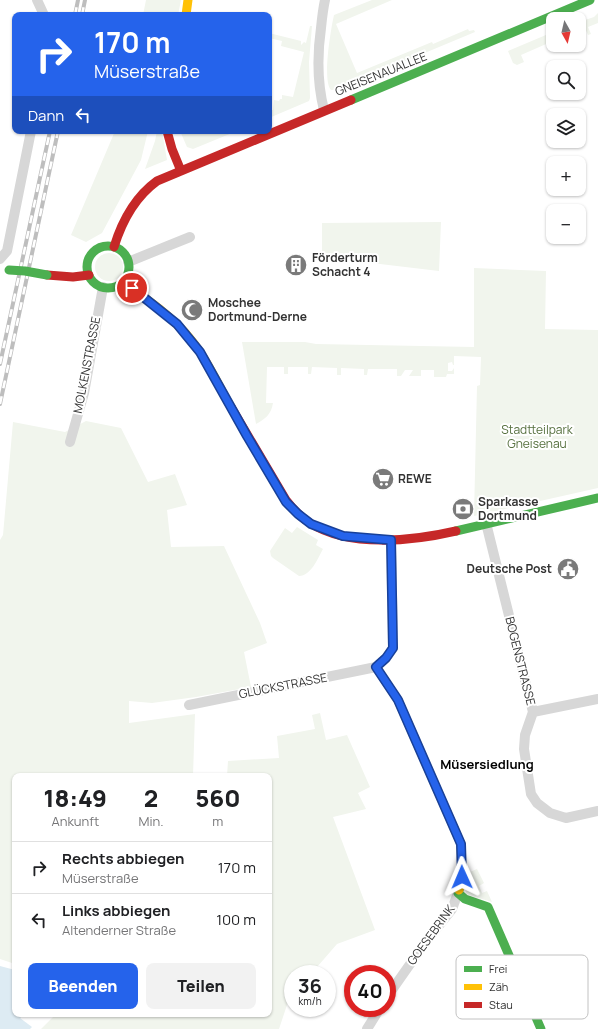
<!DOCTYPE html>
<html lang="de">
<meta charset="utf-8">
<style>
body{margin:0;font-family:Manrope,sans-serif;background:#f2f2f2;color:#202124;height:100vh;display:flex;flex-direction:column;font-size:15px;white-space:nowrap}
*{box-sizing:border-box;margin:0}
p{font-size:13px;color:#757577}
.icon{flex:none;width:22px;height:22px;fill:none;stroke:currentColor;stroke-width:2;stroke-linecap:round;stroke-linejoin:round}
.map{position:relative;flex:1;overflow:hidden}
.panel{position:absolute;left:12px;top:773px;width:260px;height:244px;display:flex;flex-direction:column;background:#fff;border-radius:8px;box-shadow:0 1px 3px #0004}
.panel>*{flex:none}
.banner{position:absolute;left:12px;top:12px;width:260px;height:122px;border-radius:8px;box-shadow:0 1px 3px #0004;background:#2563eb;color:#fff;overflow:hidden}
.needle{width:26px;rotate:172deg}
.tools{position:absolute;left:546px;top:12px;display:grid;gap:8px}
.tools a{display:grid;place-items:center;width:40px;height:40px;border-radius:8px;background:#fff;box-shadow:0 1px 3px #0004;font-size:20px}
.speed{position:absolute;left:284px;top:965px;display:flex;gap:8px;font-size:20px;font-weight:700;text-align:center}
.speed>*{display:grid;place-content:center;width:52px;height:52px;border-radius:50%;background:#fff;box-shadow:0 1px 3px #0004;line-height:1}
.speed small{font-size:10px;font-weight:400}
.speed .limit{border:6px solid #d22;background:#fff;color:#111}
.pin{position:absolute;display:grid;place-items:center;width:34px;height:34px;color:#fff;margin:-17px;border:2px solid #fff;border-radius:50%;box-shadow:0 1px 4px #0007}
.me{position:absolute;width:44px;margin:-22px;rotate:359deg;stroke-linejoin:round;filter:drop-shadow(0 0 3px #0008)}
.turn{display:flex;align-items:center;gap:14px;height:84px;padding:0 16px;font-size:18px}
.turn .icon{width:52px;height:52px;stroke-width:2.5}
.turn b{display:block;font-size:28px;line-height:34px}
.then{display:flex;align-items:center;height:38px;padding:0 16px;background:#0003;gap:8px;font-size:15px}
.eta{display:flex;justify-content:space-evenly;align-items:center;height:68px;text-align:center}
.eta b{font-size:24px;font-weight:800;line-height:28px}
.button{display:flex;gap:8px;margin-top:auto;padding:8px 16px}
.button a{flex:1;height:46px;border-radius:8px;background:#2563eb;color:#fff;font-size:16px;font-weight:800;line-height:46px;text-align:center}
.button a+a{background:#f2f2f2;color:#202124}
ul{padding:0;list-style:none}
li{display:flex;align-items:center;gap:12px;height:52px;padding:0 16px;border-top:1px solid #e0e0e0}
li div{flex:1}
li b{display:block;font-size:15px}
li em{font-style:normal}
.map>svg:first-child{display:block}
.green{fill:#f1f5ed}
.water{fill:#ddebf3}
.lines{fill:none;stroke-linecap:round;stroke-linejoin:round}
.street{stroke:#d7d7d7;stroke-width:10}
.fast{stroke:#4caf50;stroke-width:9}
.slow{stroke:#ffc107;stroke-width:9}
.jam{stroke:#c62828;stroke-width:9}
.rail-casing{stroke:#bebebe;stroke-width:4}
.rail{stroke:#fff;stroke-width:2.5;stroke-dasharray:8;stroke-linecap:butt}
.fast-bridge{stroke:#4caf50;stroke-width:9}
.route-casing{stroke:#184099;stroke-width:10}
.route{stroke:#2563eb;stroke-width:7}
.labels{text-anchor:middle;stroke-width:4;stroke-linejoin:round;paint-order:stroke}
.street-label{font-size:12px;fill:#333;stroke:#fff}
.poi-label{font-size:12px;font-weight:bold;fill:#333;stroke:#fff;text-anchor:start}
.park-label{font-size:12px;fill:#56703f;stroke:#fff}
.neighbourhood-label{font-size:13px;font-weight:bold;fill:#000;stroke:#fff}
.key{fill:#fff;stroke:#c2c2c2;stroke-width:1}
.key-label{font-size:11px;fill:#333}
</style>
<div class="map">
<svg width="598" height="1029" viewBox="0 0 598 1029">
<rect width="100%" height="100%" fill="#fff"/>
<path class="green" d="M146 0H181L178 15H143Z
M372 0H392L336 24 357 73 432 42 433 44 468 29 469 31 474 30 475 32 336 90H331C322 81 331 28 334 15Z
M598 13V23L588 27 591 34 588 35 585 28 579 30V22L594 17Z
M310 26H312L309 62 310 98 309 101 269 118V110H273L274 100 279 101 280 99H282V95L293 97 304 52 281 46 282 41 269 38V33L301 41V45L304 42 306 43Z
M553 32V41L521 55 524 62 517 65 513 63 508 51Z
M115 131H148L141 160 102 233 86 242 71 235Z
M157 131H162L167 160 145 169 155 141Z
M180 131H237L193 149 187 147Z
M441 222 439 271 380 264 322 261V223Z
M95 267a14 14 0 1 1 28 0a14 14 0 1 1-28 0Z
M474 268 546 271 545 329 598 330V488L474 516 477 386 480 385 481 357 454 356V365H453L452 362 448 363V371H452L454 368V374H447L446 377H434V370H421V376H409L413 370H405L401 376H397V369H368L367 375H364V369L341 368V375H337V368L312 367 311 374H308V367H288V374H284V367H267L266 403H273C271 415 265 419 256 424L242 342H305L316 344 474 347Z
M86 421 121 428 148 482 175 474 187 505 167 510 171 547 224 546 260 623 267 643 244 652 251 687 196 697 152 703 129 701V723L195 714 193 776H15V964L0 959V540L3 535 13 422 65 432Z
M297 527 318 540 316 545 323 549C318 558 311 576 299 576L273 558 271 556 270 551 285 528 292 533Z
M320 713 326 740 347 735 370 787 358 793 366 809 333 817 375 930 337 944 311 974H293V994L289 999 279 1029H41L56 1014H269V776H227L228 761 279 758 277 736 315 729 312 715Z
M477 869 484 883 479 886 482 893 487 891 492 902 466 894 465 874Z"/>
<path class="water" d="M0 966 15 970V1014H25L20 1018 32 1027 30 1029H0Z"/>
<g class="lines">
<path class="street" d="M37 0 44 15
M324 110C317 82 317 56 321 28 322 18 323 9 325 0
M0 259 7 251 31 131
M128 262 190 237
M70 442 84 393 103 287
M486 523 533 712 525 735 524 749 531 794 537 803 550 813 566 818 598 811
M189 705 376 667 386 658 393 648 391 540
M533 712 598 699
M387 997 427 940 452 909 458 893
M367 1029 380 1008"/>
<path class="fast" d="M351 100 590 0
M87 267a21 21 0 1 1 42 0a21 21 0 1 1-42 0Z
M456 531 598 498
M459 890 458 893 465 899 488 907 541 1029"/>
<path class="slow" d="M186 15 188 0
M122 282C147 299 173 317 192 341 208 361 218 385 231 407
M376 667 398 700 461 844 462 877 459 890"/>
<path class="jam" d="M167 131 172 149 181 171
M114 247C122 221 135 197 157 181L351 100
M47 275 73 277 89 275
M231 407 286 500C293 509 300 517 310 523 349 548 413 541 456 531"/>
<g class="rail-casing">
<path id="rail" d="M75 15 78 0
M82 15 85 0
M0 364 50 131
M0 404 58 131"/>
</g>
<use href="#rail" class="rail"/>
<path class="fast-bridge" d="M9 270 25 271 47 275"/>
</g>
<g class="lines">
<g class="route-casing">
<path id="route" d="M132 288 177 324 200 352 247 436 286 502 298 514 311 524 343 536 391 540 393 648 386 658 376 667 398 700 461 844 462 877"/>
</g>
<use href="#route" class="route"/>
</g>
<defs>
<g id="building-disc" transform="scale(1.15)"><circle r="9.5" fill="#7a7a7a" stroke="#fff"/><path d="M-4-6H4V6H1V3H-1V6H-4ZM-2.5-4.3h1.7v1.8h-1.7ZM.8-4.3h1.7v1.8H.8ZM-2.5-1h1.7V.8h-1.7ZM.8-1h1.7V.8H.8Z" fill="#fff"/></g>
<g id="mosque-disc" transform="scale(1.15)"><circle r="9.5" fill="#7a7a7a" stroke="#fff"/><path d="M3.5-4.9A6 6 0 1 0 3.5 4.9A5 5 0 1 1 3.5-4.9Z" fill="#fff"/></g>
<g id="supermarket-disc" transform="scale(1.15)"><circle r="9.5" fill="#7a7a7a" stroke="#fff"/><path d="M-6-5.5h2.5l.6 2H6L4.5 2H-2.5L-4.4-4H-6ZM-1.5 3.2a1.3 1.3 0 1 0 .1 0ZM3 3.2a1.3 1.3 0 1 0 .1 0Z" fill="#fff"/></g>
<g id="bank-disc" transform="scale(1.15)"><circle r="9.5" fill="#7a7a7a" stroke="#fff"/><path d="M-6-4H6V4H-6ZM0-2.3a2.3 2.3 0 1 0 0 4.6a2.3 2.3 0 1 0 0-4.6Z" fill="#fff"/></g>
<g id="civic-disc" transform="scale(1.15)"><circle r="9.5" fill="#7a7a7a" stroke="#fff"/><path d="M-.6-6.5H3V-4.5H.6V-3L4-1V1h2V6H-6V1h2V-1L-.6-3ZM-1.2 2.5V6h2.4V2.5Z" fill="#fff"/></g>
</defs>
<g fill-rule="evenodd">
<use href="#building-disc" x="296" y="265"/>
<use href="#mosque-disc" x="192" y="310"/>
<use href="#supermarket-disc" x="383" y="479"/>
<use href="#bank-disc" x="463" y="509"/>
<use href="#civic-disc" x="568" y="569"/>
</g>
<g class="labels">
<g class="street-label">
<text transform="translate(381 74) rotate(-22)" y="4">GNEISENAUALLEE</text>
<text transform="translate(87 365) rotate(-79)" y="4">MOLKENSTRASSE</text>
<text transform="translate(520 661) rotate(76)" y="4">BOGENSTRASSE</text>
<text transform="translate(283 686) rotate(-11)" y="4">GLÜCKSTRASSE</text>
<text transform="translate(431 935) rotate(-54)" y="4">GOESEBRINK</text>
</g>
<g class="poi-label">
<text x="312" y="262">Förderturm<tspan x="312" dy="14">Schacht 4</tspan></text>
<text x="208" y="307">Moschee<tspan x="208" dy="14">Dortmund-Derne</tspan></text>
<text x="398" y="483">REWE</text>
<text x="478" y="506">Sparkasse<tspan x="478" dy="14">Dortmund</tspan></text>
<text x="552" y="573" text-anchor="end">Deutsche Post</text>
</g>
<g class="park-label">
<text x="537" y="434">Stadtteilpark<tspan x="537" dy="14">Gneisenau</tspan></text>
</g>
<g class="neighbourhood-label">
<text x="487" y="769">Müsersiedlung</text>
</g>
</g>
<rect x="456" y="955" width="132" height="64" rx="6" class="key"/>
<rect x="464" y="966" width="18" height="6" fill="#4caf50"/>
<rect x="464" y="984" width="18" height="6" fill="#ffc107"/>
<rect x="464" y="1002" width="18" height="6" fill="#c62828"/>
<g class="key-label">
<text x="489" y="973">Frei</text>
<text x="489" y="991">Zäh</text>
<text x="489" y="1009">Stau</text>
</g>
</svg>
<div class="tools">
<a><svg class="needle" viewBox="-14 -14 28 28"><path d="M0-13l5 13h-10z" fill="#e53935"/><path d="M0 13l5-13h-10z" fill="#757577"/></svg></a>
<a><svg class="icon" aria-label="search" viewBox="0 0 24 24"><circle cx="10" cy="10" r="6"/><path d="M15 15l6 6"/></svg></a>
<a><svg class="icon" aria-label="layers" viewBox="0 0 24 24"><path d="M12 4l9 5-9 5-9-5zM3 14l9 5 9-5"/></svg></a>
<a>+</a>
<a>−</a>
</div>
<div class="speed"><div>36<small>km/h</small></div><div class="limit">40</div></div>
<div class="pin" style="left:132px;top:288px;background:#d93025"><svg class="icon" aria-label="arrive" viewBox="0 0 24 24"><path d="M6 21V4h12l-3 4 3 4H6"/></svg></div>
<svg class="me" style="left:462px;top:877px" viewBox="-20 -20 40 40"><path d="M0-17L14 15 0 8-14 15z" fill="#2563eb" stroke="#fff" stroke-width="4"/></svg>
<div class="banner">
<div class="turn"><svg class="icon" aria-label="right" viewBox="0 0 24 24"><path d="M7 20v-9h11M14 6l5 5-5 5"/></svg><div><b>170 m</b>Müserstraße</div></div>
<div class="then">Dann<svg class="icon" aria-label="left" viewBox="0 0 24 24"><path d="M17 20v-9H6M10 6l-5 5 5 5"/></svg></div>
</div>
<section class="panel">
<div class="eta">
<div><b>18:49</b><p>Ankunft</p></div>
<div><b>2</b><p>Min.</p></div>
<div><b>560</b><p>m</p></div>
</div>
<ul>
<li><svg class="icon" aria-label="right" viewBox="0 0 24 24"><path d="M7 20v-9h11M14 6l5 5-5 5"/></svg><div><b>Rechts abbiegen</b><p>Müserstraße</p></div><em>170 m</em></li>
<li><svg class="icon" aria-label="left" viewBox="0 0 24 24"><path d="M17 20v-9H6M10 6l-5 5 5 5"/></svg><div><b>Links abbiegen</b><p>Altenderner Straße</p></div><em>100 m</em></li>
</ul>
<div class="button"><a>Beenden</a><a>Teilen</a></div>
</section>
</div>
